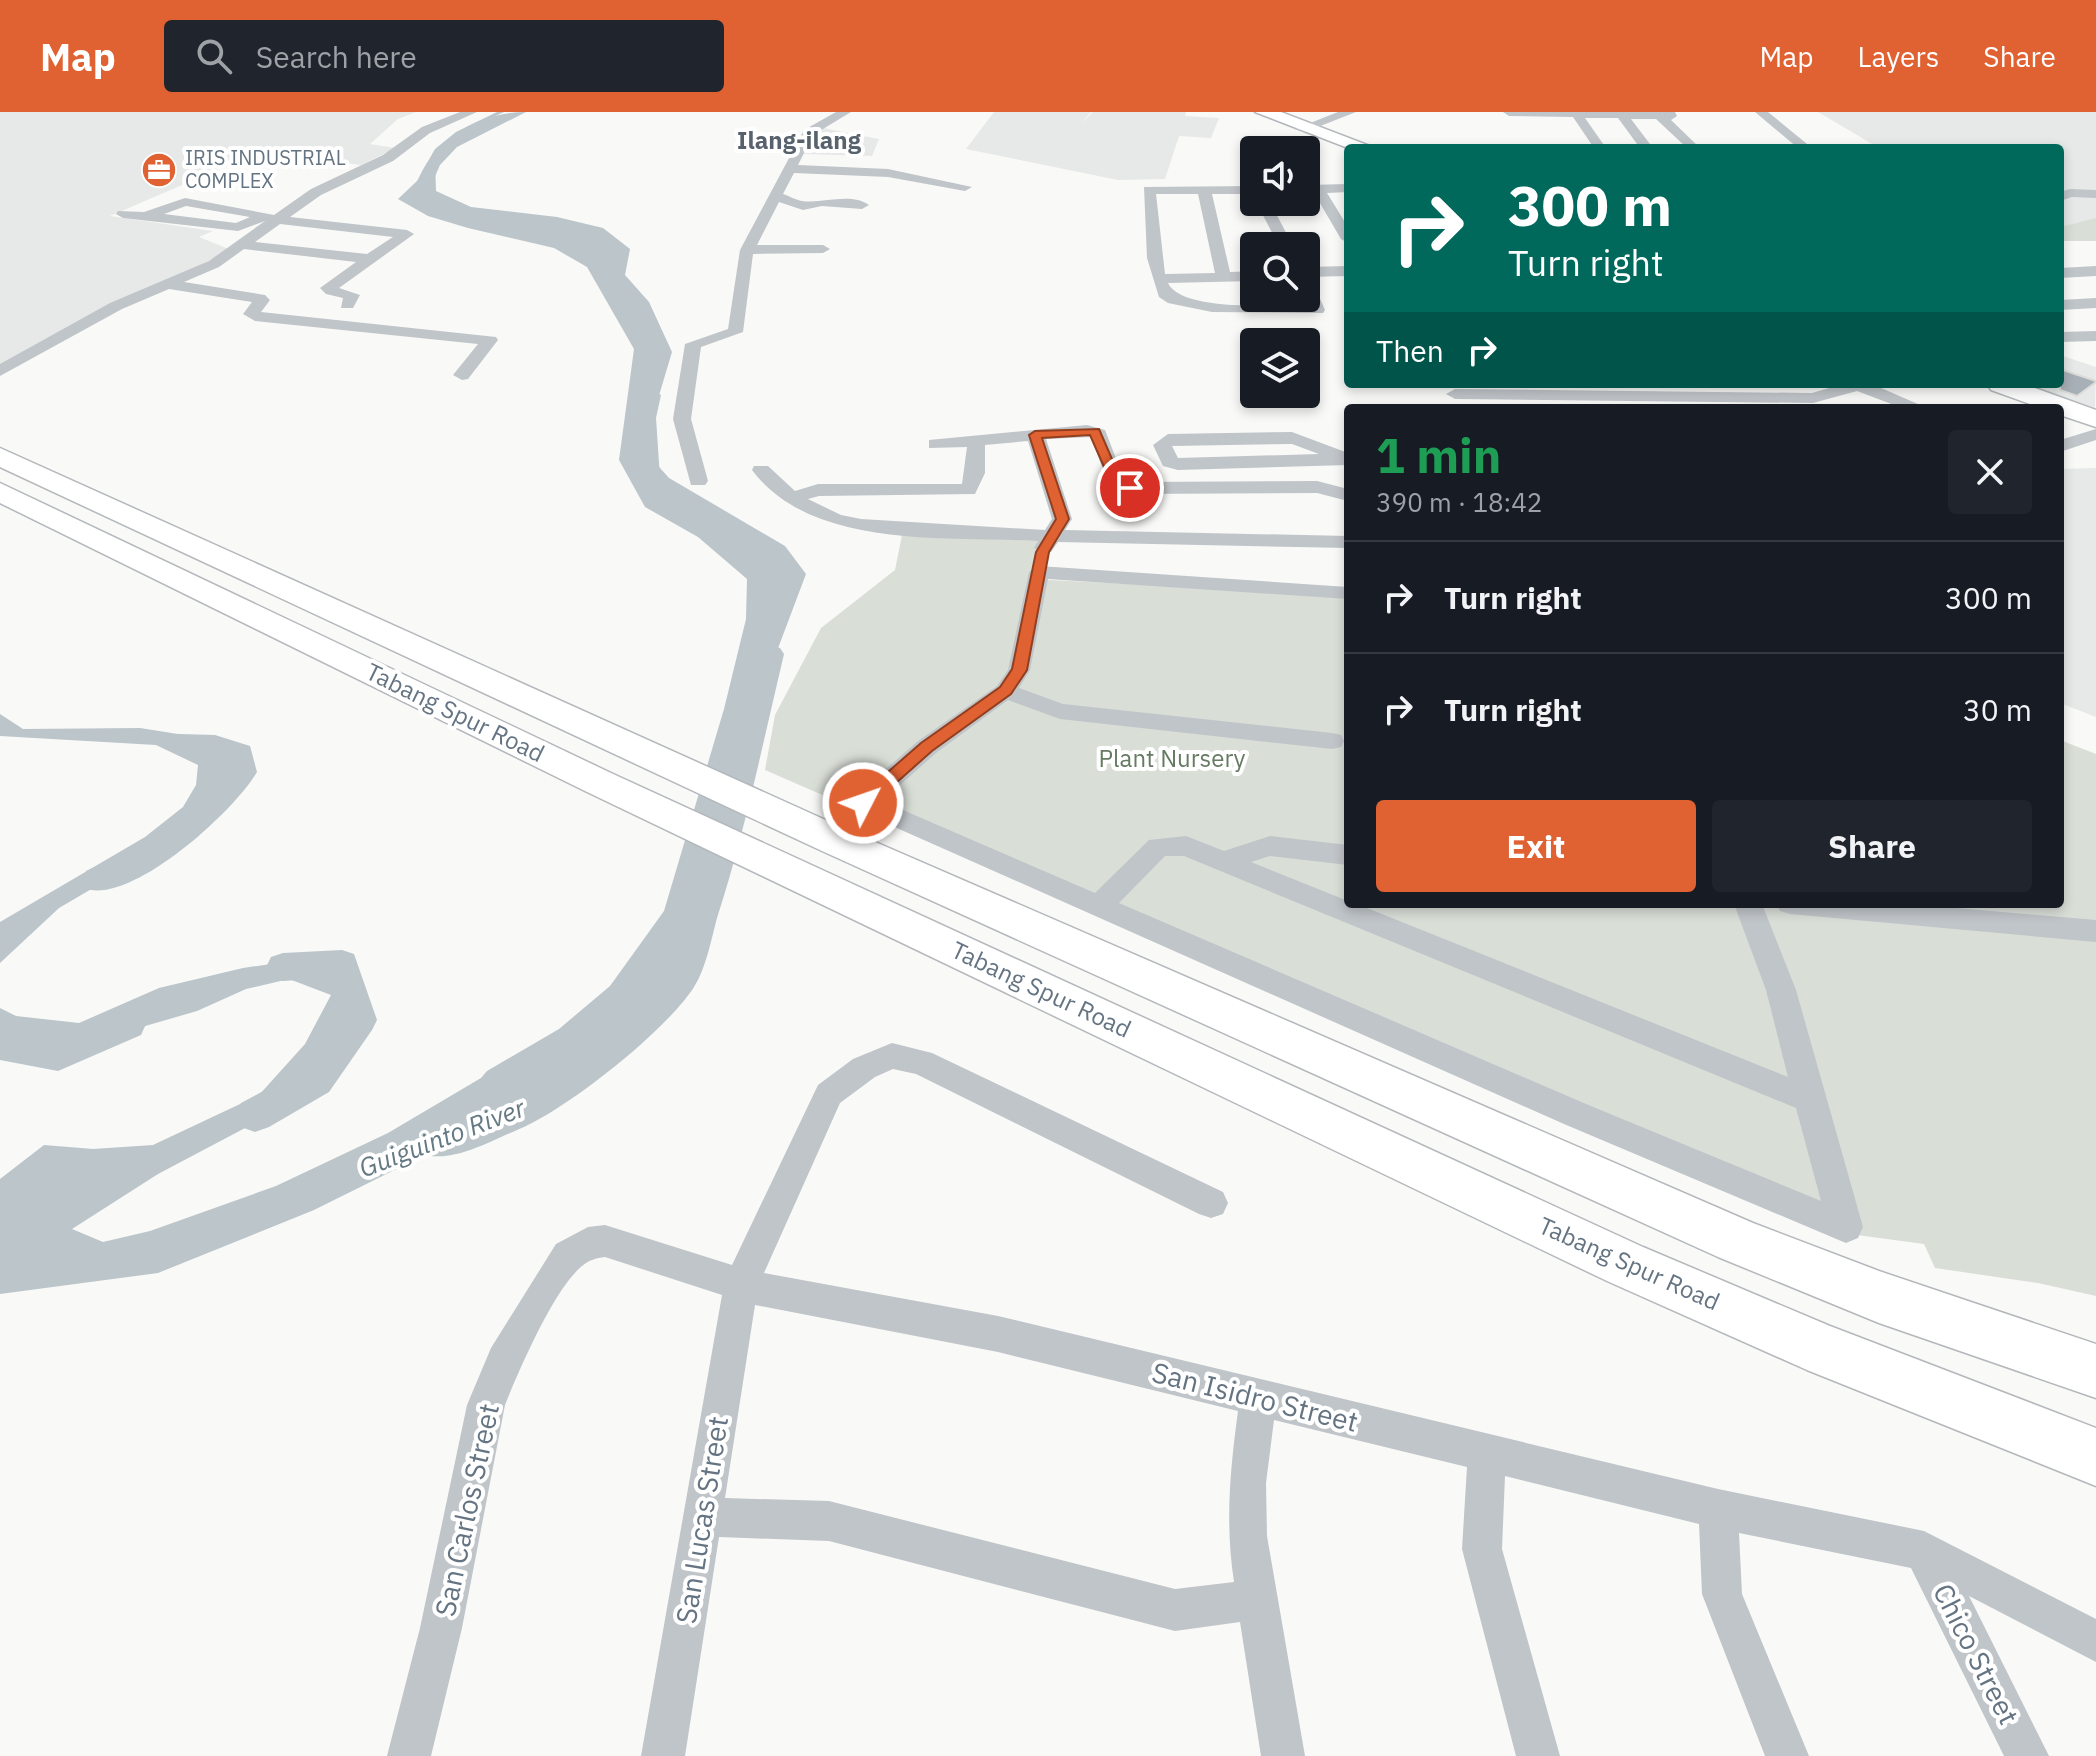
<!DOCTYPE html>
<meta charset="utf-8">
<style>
body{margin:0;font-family:"IBM Plex Sans",sans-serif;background:#20242c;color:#f1f3f6;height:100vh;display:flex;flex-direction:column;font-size:30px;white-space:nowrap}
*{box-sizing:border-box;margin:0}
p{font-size:26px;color:#9ea1a6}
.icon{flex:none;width:44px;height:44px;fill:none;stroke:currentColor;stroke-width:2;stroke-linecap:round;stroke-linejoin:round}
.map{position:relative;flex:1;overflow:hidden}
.sheet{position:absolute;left:1344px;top:292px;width:720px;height:504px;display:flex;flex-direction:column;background:#171b24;border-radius:8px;box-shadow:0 4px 12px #0003}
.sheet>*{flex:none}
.banner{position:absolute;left:1344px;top:32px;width:720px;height:244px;border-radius:8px;box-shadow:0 4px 12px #0003;background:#00695c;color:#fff;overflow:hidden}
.buttons{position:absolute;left:1240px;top:24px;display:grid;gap:16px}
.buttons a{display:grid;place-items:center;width:80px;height:80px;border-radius:8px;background:#171b24;box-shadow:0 4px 12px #0003;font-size:40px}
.pin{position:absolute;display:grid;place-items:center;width:68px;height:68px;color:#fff;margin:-34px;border:4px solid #fff;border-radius:50%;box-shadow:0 2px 8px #0007}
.me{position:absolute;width:88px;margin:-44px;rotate:49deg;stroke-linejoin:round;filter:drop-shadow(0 0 6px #0008)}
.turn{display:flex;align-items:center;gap:28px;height:168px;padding:0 32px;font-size:36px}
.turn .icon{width:104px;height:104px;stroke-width:2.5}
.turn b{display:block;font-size:56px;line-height:68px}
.then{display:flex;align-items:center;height:76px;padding:0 32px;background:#0003;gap:16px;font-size:30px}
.round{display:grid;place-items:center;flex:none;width:84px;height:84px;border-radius:8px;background:#20242c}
.headline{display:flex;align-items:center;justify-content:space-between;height:136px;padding:0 32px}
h1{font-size:48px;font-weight:700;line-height:60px;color:#1e9e55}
.button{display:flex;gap:16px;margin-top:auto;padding:16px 32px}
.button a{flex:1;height:92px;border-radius:8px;background:#e06131;color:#fff;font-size:32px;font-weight:700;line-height:92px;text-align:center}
.button a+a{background:#20242c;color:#f1f3f6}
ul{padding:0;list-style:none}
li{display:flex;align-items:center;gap:24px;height:112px;padding:0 32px;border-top:2px solid #363941}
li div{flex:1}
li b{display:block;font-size:30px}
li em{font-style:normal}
header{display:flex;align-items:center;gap:48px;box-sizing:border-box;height:112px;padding:0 40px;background:#e06131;color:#fff}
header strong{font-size:38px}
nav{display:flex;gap:44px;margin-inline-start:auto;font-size:28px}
.search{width:560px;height:72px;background:#20242c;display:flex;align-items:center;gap:20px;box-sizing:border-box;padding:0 28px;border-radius:8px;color:#9ea1a6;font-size:30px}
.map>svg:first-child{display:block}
.built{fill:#e7e8e8}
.green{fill:#d9ded7}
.water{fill:#bbc5ca}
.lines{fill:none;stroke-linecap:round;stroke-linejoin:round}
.river{fill:#bbc5ca;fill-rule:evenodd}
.building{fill:#a7b0b6;stroke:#dbdbd9;stroke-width:2}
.highway-casing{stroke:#b4b8bc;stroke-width:3}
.minor{fill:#c0c5c9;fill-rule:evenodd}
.highway{fill:#fff;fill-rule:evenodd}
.route{fill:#e06131;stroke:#923f20;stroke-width:2}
.labels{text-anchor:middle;stroke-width:8;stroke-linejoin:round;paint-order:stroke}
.far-poi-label{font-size:20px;fill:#657482;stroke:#fff;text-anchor:start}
.far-quarter-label{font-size:24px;font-weight:bold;fill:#57626d;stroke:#fff}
.street-label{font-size:24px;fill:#657482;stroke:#fff}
.park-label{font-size:24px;fill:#677a64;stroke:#fff}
.water-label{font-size:26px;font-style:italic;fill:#657983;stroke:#fff}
.near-street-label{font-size:28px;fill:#657482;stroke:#fff}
</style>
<header>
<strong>Map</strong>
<div class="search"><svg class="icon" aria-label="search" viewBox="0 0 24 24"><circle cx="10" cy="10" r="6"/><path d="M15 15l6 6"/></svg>Search here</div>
<nav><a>Map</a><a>Layers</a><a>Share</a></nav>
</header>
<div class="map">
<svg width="2096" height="1644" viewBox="0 0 2096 1644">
<rect width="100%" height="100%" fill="#f9f9f7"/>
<path class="built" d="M0 0H416L398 7 370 32 396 36 361 53 259 40 110 104 213 119 199 125 231 138 0 253Z
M994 0H1091L1081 11 1093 0H1186L1185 4 1219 6 1211 26 1179 24 1165 67 1118 68 966 37Z
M1818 0H2096V129H2084L2060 111V36H1879Z
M818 15 879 27 872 44 804 42Z
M2060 243 2096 255 2095 297 2027 272H2060Z
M2096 356V605L2060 591V357Z"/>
<path class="green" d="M2096 106V129H2060V111L2065 114Z
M902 423 1038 427 1031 467 1348 483V792H2060V628L2096 642V1184L2038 1171 1935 1156 1924 1132 1820 1118 765 658 775 603 821 516 895 458Z"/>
<path class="water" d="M497 0H504L474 14 435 50 436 79 471 95 557 105 603 116 630 137 625 163 649 190 672 240 643 337 669 366 785 434 806 462 751 608 719 755 696 824 663 878 612 933 473 1019 314 1098 158 1161 0 1182V1067L44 1033 93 1037 153 1033 259 983 305 932 331 883 289 867 246 877 197 899 90 930 3 943 0 941V896L16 904 79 911 159 876 243 856 319 845 345 862 356 892 333 950 262 1007 158 1062 72 1117 103 1130 150 1119 276 1074 388 1021 481 966 487 959 559 917 610 874 664 799 724 597 746 507 747 467 698 425 645 395 619 348 634 237 587 155 554 136 468 116 428 104 398 87 417 69 435 37 456 20Z
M0 602 23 617 140 616 222 629 233 664 211 697 170 731 59 796 0 851V810L145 725 183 695 196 673 198 653 156 633 0 624Z"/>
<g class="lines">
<path class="river" d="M526 0 457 35 440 53 433 69 419 66C437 24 482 0 526 0Z
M650 277 661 283 656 306 660 366 672 380 660 387C622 378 633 312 639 283Z
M770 533 780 536 784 542C763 630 745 720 717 806 711 828 706 856 694 875 666 919 565 999 517 1018 488 1030 450 1053 419 1041L414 1029 419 1017 498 991 547 966 646 881 666 859 703 750 756 542 760 536Z
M179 622 215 623 250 634 257 660C234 699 134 791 86 777L82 768 86 759C153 729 178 713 227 658L225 647 169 639 164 632 169 625Z
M342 838 354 842 377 908 372 918 329 980 269 1015 255 1020 241 1015 236 1003 241 991 303 958 340 906 329 866 283 869 271 865 266 855 271 845 283 841Z
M128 897 141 901 146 912 141 923 58 959 0 948V918L56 927Z"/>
</g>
<path class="building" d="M2060 257 2096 269V270L2077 284 2060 278Z"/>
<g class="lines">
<g class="highway-casing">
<path id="highway" d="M1255 0H1281L1375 36H1348Z
M1987 272H2024L2096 298V315L2060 303V296H2041L1991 278Z
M0 336 850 719 1753 1111 1879 1159 2096 1232V1286L1879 1211 1718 1145 822 739 0 355Z
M0 371 611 661 1643 1135 1830 1214 2096 1316V1374L1807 1258 1607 1169 585 679 0 391Z"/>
</g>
<path class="minor" d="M460 0H477L430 21 393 49 321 83 290 105 407 118 414 122 339 176 360 183 353 196H341L343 186 326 182 320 176 356 150 244 137 219 155 184 170 265 183 270 188 261 200 496 225 498 228 468 267 462 268 453 263 478 232 255 209 243 202 252 190 169 177 122 197 0 264V252L110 191 209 149 265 109 238 119 123 106 116 102 118 99 144 100 185 86 274 103 311 77 383 43 422 15ZM186 94 250 105 236 111 164 102ZM280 112 393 125 367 142 255 130Z
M836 0H851L813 23 798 53 888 57 972 75 965 79 888 65 794 61 783 82C789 84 796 88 802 89 823 92 850 80 869 93L862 97 822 94 803 98 779 90 757 133H823L830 137 823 141 753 142 743 220 701 235 691 307 708 369 705 373H691L673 307 685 232 728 217 740 138 804 18Z
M1338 0H1356L1305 20 1295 17Z
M1503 0H1675L1677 4 1671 8 1700 36H1687L1656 7H1631L1653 36H1640L1618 6H1585L1606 36H1594L1573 5 1509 4Z
M1755 0H1768L1812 36H1798Z
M1348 72V80L1327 81 1348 115V131L1341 127 1314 81H1306V73Z
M1254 74V82H1212L1230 160 1254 159V169L1168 171C1181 200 1277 193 1307 193L1306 168 1314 173 1325 198 1323 201 1212 200 1168 191 1159 185 1147 146 1144 75ZM1156 82H1198L1215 161 1165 162Z
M2070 77 2096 78V86L2072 85 2060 89V80Z
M1256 90H1270L1293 134H1279Z
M1348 154V164L1306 165V155Z
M2096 154V164L2060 166V156Z
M2096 186V196L2060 198V188Z
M2096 219V229L2060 230V220Z
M1843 272H1872L1927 296H1902L1857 279 1813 291 1455 287 1446 282 1455 277 1812 281Z
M1087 313 1105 318 1124 367 1133 370 1317 369 1348 377V389L1317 381 1130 382 1109 374 1091 325 1046 327 1072 407 1065 418 1348 424V436L1058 430 1051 440 1044 442 1034 436 1038 429C947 424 812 438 752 358L754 354H768L795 379 818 372H962L967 335 929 336V328ZM1028 329 1052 407 1045 418 861 407 841 403 808 387 819 384 975 382 985 361V333Z
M2096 317V328L2060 340V328Z
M1292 320 1348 341V353L1178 358 1163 354 1153 333 1168 322ZM1292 332 1319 342 1178 346 1172 334Z
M1039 454 1348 475V487L1048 467 1030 558 1019 576 1063 592 1332 621 1341 623 1344 629 1341 635 1332 637 1060 607 1008 588 936 641 882 689 1095 781 1149 728 1186 724 1224 739 1270 724 1348 733V753L1270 744 1251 750 1348 789V792H1357L1788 965 1766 878 1734 792H1762L1796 878 1863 1115 1858 1126 1846 1131 1834 1126 1564 1012 854 697 850 691 854 685 918 629 997 574 1008 558 1029 460ZM1165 744H1184L1796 996 1821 1089 1586 992 1119 791Z
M1776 792H1910L2096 808V830L1790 802 1780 799Z
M892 931 932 941 1223 1080 1228 1091 1223 1102 1211 1106 1199 1102 916 962 893 957 875 965 840 991 764 1161 998 1204 1718 1377 1924 1419 2096 1507V1550L1969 1484 2049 1644H2004L1911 1456 1739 1421 1742 1482 1809 1644H1765L1702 1482 1699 1412 1505 1364 1502 1437 1560 1644H1516L1462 1437 1467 1355 1274 1308 1266 1371 1267 1424 1305 1644H1261L1240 1510 1175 1519 829 1429 719 1425 685 1644H641L722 1183 605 1145C596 1146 589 1148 582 1154 554 1177 519 1258 505 1293L462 1516 431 1644H387L420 1516 467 1293 491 1236 556 1132 588 1115 605 1113 732 1153 818 973 853 947ZM755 1193 998 1240 1238 1299C1230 1358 1225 1411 1234 1470L1175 1477 829 1389 725 1386Z"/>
<use href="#highway" class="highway"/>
</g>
<path class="route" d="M1099 317 1121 368 1136 376 1130 380 1112 373 1090 323 1042 326 1069 407 1049 440 1027 558 1011 582 932 639 869 695H857V687L921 631 1000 575 1012 557 1036 440 1056 407 1029 323 1035 319Z"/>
<defs>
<g id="office-disc" transform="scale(1.8)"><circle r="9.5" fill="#e06131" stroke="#fff"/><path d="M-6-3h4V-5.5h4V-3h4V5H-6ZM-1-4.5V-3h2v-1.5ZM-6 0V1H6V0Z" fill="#fff"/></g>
</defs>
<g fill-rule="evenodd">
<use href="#office-disc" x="159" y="58"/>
</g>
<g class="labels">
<g class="far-poi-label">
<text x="185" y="53">IRIS INDUSTRIAL<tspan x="185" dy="23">COMPLEX</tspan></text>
</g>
<g class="far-quarter-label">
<text x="799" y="37">Ilang-ilang</text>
</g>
<g class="street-label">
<text transform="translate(455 601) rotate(26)" y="8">Tabang Spur Road</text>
<text transform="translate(1041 878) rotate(25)" y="8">Tabang Spur Road</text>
<text transform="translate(1629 1152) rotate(24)" y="8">Tabang Spur Road</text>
</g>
<g class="park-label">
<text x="1172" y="655">Plant Nursery</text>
</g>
<g class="water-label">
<text transform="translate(442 1026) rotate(-21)" y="9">Guiguinto River</text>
</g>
<g class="near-street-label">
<text transform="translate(1255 1285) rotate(14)" y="10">San Isidro Street</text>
<text transform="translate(467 1398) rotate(-78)" y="10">San Carlos Street</text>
<text transform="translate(702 1408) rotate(-81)" y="10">San Lucas Street</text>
<text transform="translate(1976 1542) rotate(63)" y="10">Chico Street</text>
</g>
</g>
</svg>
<div class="buttons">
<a><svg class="icon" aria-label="sound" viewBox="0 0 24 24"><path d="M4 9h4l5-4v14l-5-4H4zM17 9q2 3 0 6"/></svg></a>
<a><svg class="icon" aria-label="search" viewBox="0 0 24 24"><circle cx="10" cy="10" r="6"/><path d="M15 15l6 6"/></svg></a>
<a><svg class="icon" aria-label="layers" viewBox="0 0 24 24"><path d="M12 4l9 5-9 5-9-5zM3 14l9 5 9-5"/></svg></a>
</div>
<div class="pin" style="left:1130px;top:376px;background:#d93025"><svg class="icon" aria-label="arrive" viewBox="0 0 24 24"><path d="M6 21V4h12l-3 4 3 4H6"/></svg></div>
<svg class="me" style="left:863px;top:691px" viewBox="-20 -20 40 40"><circle r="17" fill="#e06131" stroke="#fff" stroke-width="3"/><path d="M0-11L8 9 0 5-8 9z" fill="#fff"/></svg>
<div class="banner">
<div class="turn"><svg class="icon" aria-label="right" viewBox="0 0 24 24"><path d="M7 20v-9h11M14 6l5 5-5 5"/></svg><div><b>300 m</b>Turn right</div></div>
<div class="then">Then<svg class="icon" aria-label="right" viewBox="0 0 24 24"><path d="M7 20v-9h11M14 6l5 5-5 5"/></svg></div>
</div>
<section class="sheet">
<div class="headline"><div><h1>1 min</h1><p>390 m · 18:42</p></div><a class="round"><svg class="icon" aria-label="close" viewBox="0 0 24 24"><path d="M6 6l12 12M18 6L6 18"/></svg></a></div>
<ul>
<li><svg class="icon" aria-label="right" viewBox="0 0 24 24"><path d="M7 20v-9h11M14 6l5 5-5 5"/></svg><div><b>Turn right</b></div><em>300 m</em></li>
<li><svg class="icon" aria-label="right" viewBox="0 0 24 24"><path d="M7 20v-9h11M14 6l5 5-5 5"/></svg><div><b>Turn right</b></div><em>30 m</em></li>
</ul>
<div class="button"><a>Exit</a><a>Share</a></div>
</section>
</div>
